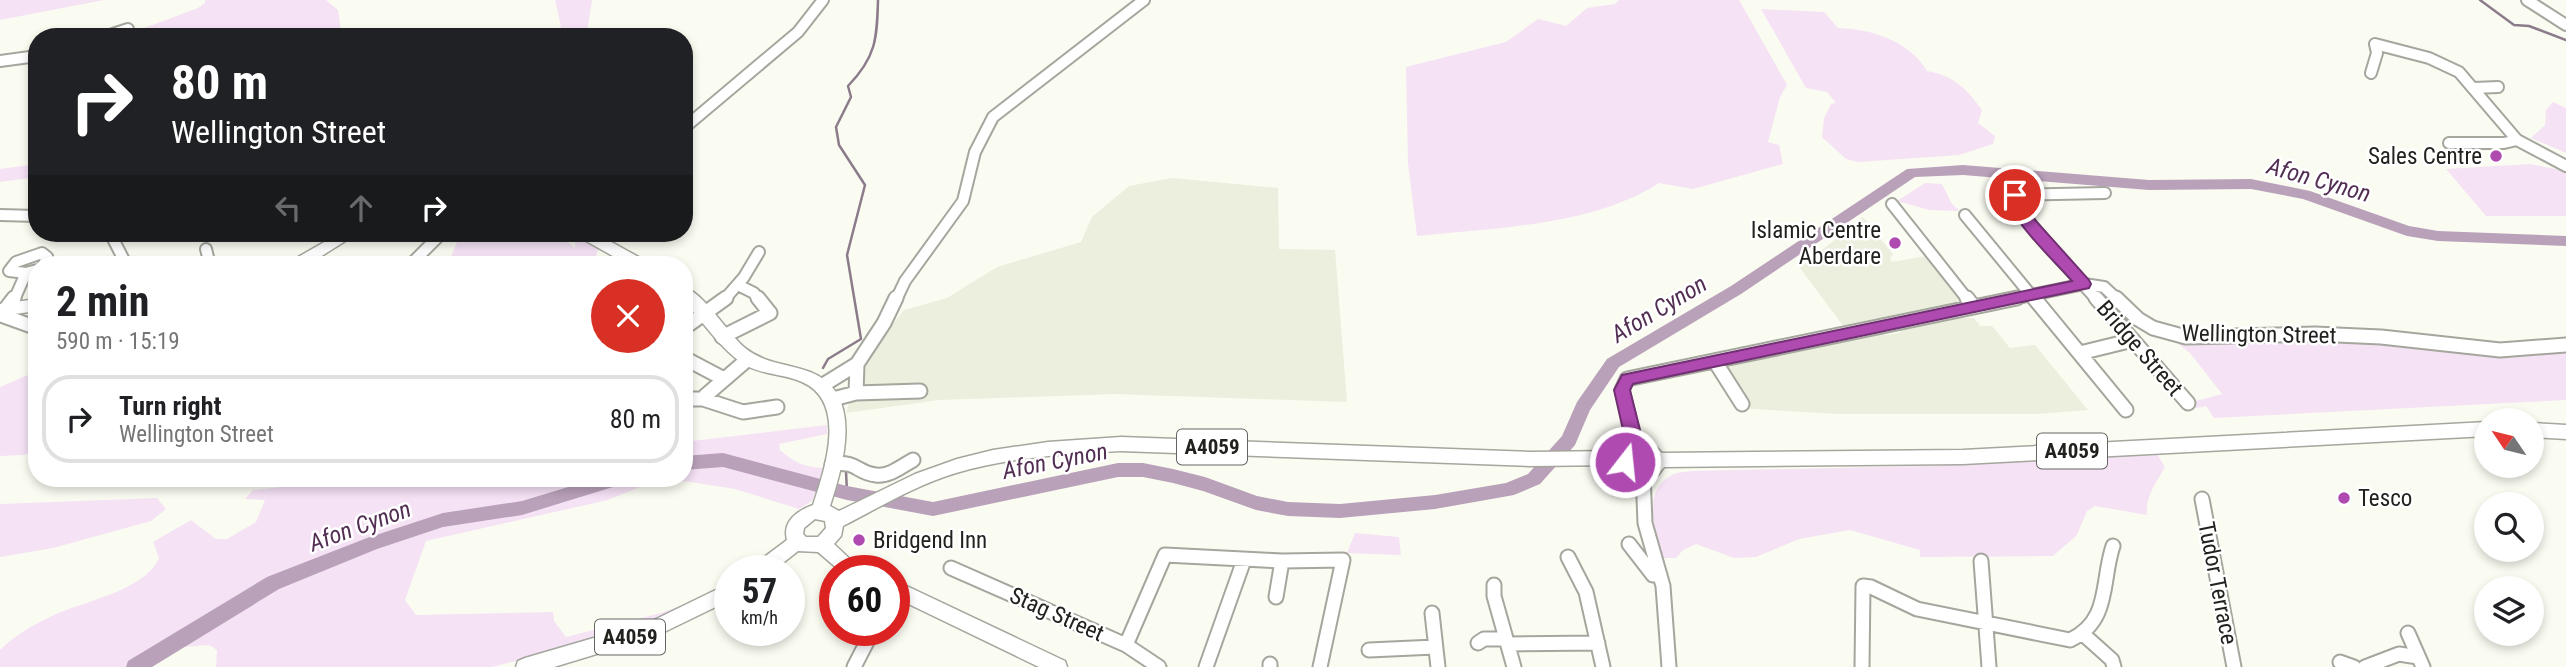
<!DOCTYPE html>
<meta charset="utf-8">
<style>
body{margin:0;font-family:"Roboto Condensed",sans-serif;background:#f2f2f2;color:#202124;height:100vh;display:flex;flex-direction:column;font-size:26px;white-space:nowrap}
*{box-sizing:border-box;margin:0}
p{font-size:23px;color:#757577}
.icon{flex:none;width:38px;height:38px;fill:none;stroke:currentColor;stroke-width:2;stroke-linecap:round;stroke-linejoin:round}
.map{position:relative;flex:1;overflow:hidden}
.drawer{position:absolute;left:28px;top:256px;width:665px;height:231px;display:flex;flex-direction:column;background:#fff;border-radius:28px;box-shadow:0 4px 10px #0003}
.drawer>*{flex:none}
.guide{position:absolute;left:28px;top:28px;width:665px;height:214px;border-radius:28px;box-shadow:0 4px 10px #0003;background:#202124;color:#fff;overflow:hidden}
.needle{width:46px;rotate:305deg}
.buttons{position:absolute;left:2474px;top:408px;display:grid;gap:14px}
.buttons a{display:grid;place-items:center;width:70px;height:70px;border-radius:50%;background:#fff;box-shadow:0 4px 10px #0003;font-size:35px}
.speed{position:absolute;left:714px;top:555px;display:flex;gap:14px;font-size:35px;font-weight:700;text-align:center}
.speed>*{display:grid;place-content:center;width:91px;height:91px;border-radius:50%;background:#fff;box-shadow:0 4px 10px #0003;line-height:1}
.speed small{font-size:18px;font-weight:400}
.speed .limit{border:10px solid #d22;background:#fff;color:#111}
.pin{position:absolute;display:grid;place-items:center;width:60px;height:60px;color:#fff;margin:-30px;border:4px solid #fff;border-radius:50%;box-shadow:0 2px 7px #0007}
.me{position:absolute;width:77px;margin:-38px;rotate:16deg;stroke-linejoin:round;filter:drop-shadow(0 0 5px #0008)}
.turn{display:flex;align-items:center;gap:24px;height:147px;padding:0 28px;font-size:32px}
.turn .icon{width:91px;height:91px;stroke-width:2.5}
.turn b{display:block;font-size:49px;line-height:60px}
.lanes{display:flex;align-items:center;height:66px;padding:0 28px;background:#0003;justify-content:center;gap:35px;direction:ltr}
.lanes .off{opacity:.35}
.round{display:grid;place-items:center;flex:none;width:74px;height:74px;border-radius:37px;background:#f2f2f2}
.summary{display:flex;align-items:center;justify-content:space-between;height:119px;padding:0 28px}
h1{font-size:42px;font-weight:700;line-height:52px}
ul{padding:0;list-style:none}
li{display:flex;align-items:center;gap:21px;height:88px;margin:0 14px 10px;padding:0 14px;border:4px solid #e0e0e0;border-radius:28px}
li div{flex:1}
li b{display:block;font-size:26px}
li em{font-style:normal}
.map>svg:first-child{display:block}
.built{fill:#eceede}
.green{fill:#f5e2f5}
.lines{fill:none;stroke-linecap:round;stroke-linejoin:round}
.stream{stroke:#8c7b8b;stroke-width:2.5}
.river{fill:#baa1ba;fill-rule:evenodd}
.minor-far1-casing{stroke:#a5a69d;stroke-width:14}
.minor-casing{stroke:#a5a69d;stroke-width:17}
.major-casing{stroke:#a5a69d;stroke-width:3}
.minor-far1{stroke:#fff;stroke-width:10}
.minor{stroke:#fff;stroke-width:13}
.major{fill:#fff;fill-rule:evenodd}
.route{fill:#ae4ab0;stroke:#713072;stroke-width:2}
.poi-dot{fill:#ae4ab0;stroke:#fff;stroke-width:2.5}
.labels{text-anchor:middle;stroke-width:5;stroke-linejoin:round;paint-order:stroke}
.shield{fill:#fff;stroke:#646462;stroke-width:2}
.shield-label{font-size:21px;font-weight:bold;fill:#21211e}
.poi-label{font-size:23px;fill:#21211e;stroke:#fff;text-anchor:end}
.street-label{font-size:23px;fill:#21211e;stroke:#fff}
.water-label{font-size:24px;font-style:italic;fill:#512e52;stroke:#fff}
</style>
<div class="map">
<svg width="2566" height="667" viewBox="0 0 2566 667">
<rect width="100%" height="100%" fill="#fafcf2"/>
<path class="built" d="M1172 178 1278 188 1279 249 1335 250 1347 402 1115 394 939 400 846 413 861 364 904 310 947 298 997 267 1081 242 1092 217 1129 186Z
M1863 217 1893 254 1890 258 1892 262 1926 256 1965 305 1844 327 1800 268Z
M1946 318H1974L1980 326H1992L2010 348 2035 345 2088 410 2037 414H1838L1738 408 1724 368 1879 333 1886 335 1899 333 1906 326Z"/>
<path class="green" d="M0 0H104L0 20Z
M205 0H326L338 10 342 37H120L198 8 205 3Z
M555 0H592L587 33 573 37H532L561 27Z
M1619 0H1739L1787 85 1780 97 1768 142 1779 145 1783 164 1693 189 1659 183C1593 226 1494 228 1417 236L1408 163 1406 67 1506 42 1538 19 1566 26 1587 8 1615 4Z
M1761 9 1824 12 1838 28C1872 29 1909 41 1927 71 1954 76 1966 88 1982 110L1978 123 1995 136 1993 144 1959 155 1858 162 1846 159 1822 137 1824 118 1831 104 1836 103 1827 92 1806 88Z
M2553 102 2566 108V153L2531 138 2545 125 2546 110Z
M37 164V177L0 182V169Z
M2530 164 2566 171V216H2486L2446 169Z
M1925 183 1942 184 1952 204 1960 211 1929 210 1897 201Z
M507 233C533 233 555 229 575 248L576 233 599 248 594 260 598 264H448L457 242Z
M2352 339 2502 355 2566 351V400L2214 418 2206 406 2196 408 2192 402 2222 394 2190 353 2173 340 2197 343Z
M37 371V449L24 455 0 456V387Z
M827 425V434L779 444 780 450C795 463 806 468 826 468L812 501 799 509 735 489 671 479 647 484 608 500 426 541 405 600 416 615 553 612 554 621 566 637 661 613 706 596 667 616 594 642 492 667H216L217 650 209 645 183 647 148 667H0V650C17 633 43 619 66 610 93 600 147 587 159 558L153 542 191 520 216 539H227L256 522 265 500 245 499 253 490 362 478H684V442Z
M2157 454 2165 467C2156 483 2145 497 2147 515L2095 506 2087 511 2077 535 2053 556 1920 557V550L1850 530 1799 539 1756 557 1734 558 1696 544 1683 550 1676 558H1663C1655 533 1641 493 1670 476 1676 472 1685 472 1692 471L1926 466Z
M157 498 166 509 151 521 53 548 0 557V504Z
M1355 533 1399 537 1401 555 1347 553Z"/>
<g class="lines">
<path class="stream" d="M2480 0 2514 25 2529 26 2566 40
M823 368 828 359 861 339 847 255 865 185 839 145 836 127 851 97 848 86C876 57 877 39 878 0
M846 471 847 493"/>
<path class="river" d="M1963 165 2149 180 2251 179 2310 191 2409 226 2438 231 2566 236V246L2438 241 2407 236 2303 199 2251 189 2149 190 1963 175 1915 177 1741 294 1619 367 1590 410 1575 445 1540 484 1514 495 1435 509 1340 518 1288 516 1256 510 1203 491 1173 483 1143 477H1118L933 516 847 500 723 467 684 470V456L723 453 847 486 933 502 1118 463H1143L1173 469 1205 477 1257 496 1288 502 1340 504 1435 495 1506 483 1528 474 1562 436 1577 402 1607 359 1731 286 1907 169Z
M598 478H629L626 483 522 515 443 527 377 549 279 589 152 667H126L128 661 267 577 367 538 443 513 522 501Z"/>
<g class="minor-far1-casing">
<path id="minor-far1" d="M2527 0 2566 25
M104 37 128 29
M0 61 37 56
M2371 73 2377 53 2375 44 2429 58 2459 72 2517 140 2566 166
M2474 88 2498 87
M684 128 798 32 823 0
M2449 143H2504L2517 140
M1892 204 1968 300
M0 215 37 216
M1965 215 2035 300
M110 233 126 264
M206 249 209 261 206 264
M411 264 442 233
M37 270 26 273 9 271 16 262 42 253 47 257 44 264
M740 286 754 293 759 300
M14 300 26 273
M724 300 744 277 759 252
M896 300 905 281 963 201 975 152 993 117 1144 0
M2008 300 2084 284 2104 287 2118 300
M2097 300C2082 282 2015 214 2015 195L2105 193"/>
</g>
<g class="minor-casing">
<path id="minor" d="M14 298 1 315 37 328
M1967 298 1973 306
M2034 298 2126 410
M2096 298 2188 403
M2116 298 2138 319 2153 328 2186 337 2315 334 2381 337 2500 350 2566 345
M684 328 726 298
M722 337 770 313 758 298
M2080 353 2133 340
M688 360 724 379
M1716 363 1742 404
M823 385 857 364 884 323 896 298
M856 393 920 391
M705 396 748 359
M684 399H703L743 412 777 407
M833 399 856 393 857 364
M1636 446 1622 390 1627 379 2017 298
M832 464C859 461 856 473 876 475 889 477 902 466 913 460
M1643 473 1645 523 1663 586 1669 667
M2202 499 2234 667
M1629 544 1653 575H1660
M1568 557 1586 592 1603 667
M1981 561 1989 667
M951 568 1126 645 1159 667
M1494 585V596L1514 667
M1276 597 1282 561
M1432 613 1438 667
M2408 633 2423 667
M2083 634 2112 660 2114 667
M1478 643 1484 639H1505
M1508 644 1598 643
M1126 645 1165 555 1282 561 1343 560 1320 667
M1369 650 1435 647
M2340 662 2354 667
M1270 664V667
M854 667 873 630
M1206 667 1244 560
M1862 667 1863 586 1871 587 1917 609 2070 640C2111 621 2101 581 2113 546
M2365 667 2399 654 2418 657"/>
</g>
<g class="major-casing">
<path id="major" d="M340 233H358L309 264H291L293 260Z
M577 233H595L644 260 647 264H627L579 237Z
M684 287C705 294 727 333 745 348 765 364 787 363 810 372 865 393 843 465 830 506L839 511 915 474 957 459 993 450 1048 442 1121 437 1530 452 1617 451 1636 439 1653 444 1662 453 1963 450 2487 422V436L1963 464 1664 467 1658 475C1643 480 1628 480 1618 465L1530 466 1121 451C1066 454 1009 457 956 473 916 485 880 507 843 526L841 536 834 544 851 560 863 564 866 570H839L818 552 798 551 774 570H752L755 564 787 540C782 521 797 511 813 505 825 469 848 402 802 382 784 374 763 375 745 365 720 349 705 323 684 302ZM1640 453 1647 458V464L1640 465 1634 461 1633 457ZM815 519 825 521 826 528 818 537H806L803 534 804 528Z
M37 299V311L0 316V304Z
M2532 423 2566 425V439L2532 437Z
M894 580 1065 661 1067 667H1039L894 597Z
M730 583V600L656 636 554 667H516L518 661 525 658 652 621Z"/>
</g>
<use href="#minor-far1" class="minor-far1"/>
<use href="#minor" class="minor"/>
<use href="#major" class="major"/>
</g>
<path class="route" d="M2015 190 2020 192 2035 220 2089 280 2091 284 2089 288 1633 384 1630 390 1644 446 1642 451 1634 454 1631 467H1618C1614 458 1617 447 1626 443L1614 390 1622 375 2072 281C2054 260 2011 222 2007 195Z"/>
<g class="poi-dot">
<circle cx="2496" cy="156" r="7"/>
<circle cx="1895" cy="243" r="7"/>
<circle cx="2344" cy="498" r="7"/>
<circle cx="859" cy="540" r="7"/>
</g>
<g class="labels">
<g class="shield">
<rect x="1177" y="429.5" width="70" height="35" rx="5"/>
<rect x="2037" y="433.5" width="70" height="35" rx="5"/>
<rect x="595" y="619.5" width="70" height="35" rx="5"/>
</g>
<g class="shield-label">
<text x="1212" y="454">A4059</text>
<text x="2072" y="458">A4059</text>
<text x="630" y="644">A4059</text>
</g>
<g class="poi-label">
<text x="2482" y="164">Sales Centre</text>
<text x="1881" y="238">Islamic Centre<tspan x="1881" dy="26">Aberdare</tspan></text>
<text x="2358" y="506" text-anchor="start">Tesco</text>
<text x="873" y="548" text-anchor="start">Bridgend Inn</text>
</g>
<g class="street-label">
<text transform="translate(2259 334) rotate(1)" y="8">Wellington Street</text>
<text transform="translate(2140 348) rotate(49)" y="8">Bridge Street</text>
<text transform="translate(2218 583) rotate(79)" y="8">Tudor Terrace</text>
<text transform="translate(1057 614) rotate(24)" y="8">Stag Street</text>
</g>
<g class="water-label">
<text transform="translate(2319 180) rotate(16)" y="8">Afon Cynon</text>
<text transform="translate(1659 309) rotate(-31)" y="8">Afon Cynon</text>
<text transform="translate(1055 461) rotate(-11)" y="8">Afon Cynon</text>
<text transform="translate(360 526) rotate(-20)" y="8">Afon Cynon</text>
</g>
</g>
</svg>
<div class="buttons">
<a><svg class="needle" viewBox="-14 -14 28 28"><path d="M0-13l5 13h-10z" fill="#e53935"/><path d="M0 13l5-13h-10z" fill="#757577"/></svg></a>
<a><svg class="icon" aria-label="search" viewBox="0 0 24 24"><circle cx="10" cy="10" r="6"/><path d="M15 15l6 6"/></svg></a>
<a><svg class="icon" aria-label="layers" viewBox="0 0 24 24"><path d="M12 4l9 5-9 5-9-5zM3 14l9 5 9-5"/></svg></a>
</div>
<div class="speed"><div>57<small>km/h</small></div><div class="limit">60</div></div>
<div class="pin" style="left:2015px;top:195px;background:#d93025"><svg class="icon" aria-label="arrive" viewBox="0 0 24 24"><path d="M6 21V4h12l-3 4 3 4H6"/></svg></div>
<svg class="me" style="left:1625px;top:462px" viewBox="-20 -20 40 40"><circle r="17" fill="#ae4ab0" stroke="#fff" stroke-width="3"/><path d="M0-11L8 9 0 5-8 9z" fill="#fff"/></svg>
<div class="guide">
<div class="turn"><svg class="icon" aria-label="right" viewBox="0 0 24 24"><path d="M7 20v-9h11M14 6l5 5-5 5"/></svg><div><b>80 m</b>Wellington Street</div></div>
<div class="lanes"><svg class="icon off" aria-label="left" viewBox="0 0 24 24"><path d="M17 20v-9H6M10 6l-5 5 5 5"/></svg><svg class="icon off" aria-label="ahead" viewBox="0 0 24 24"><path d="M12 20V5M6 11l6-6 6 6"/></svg><svg class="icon" aria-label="right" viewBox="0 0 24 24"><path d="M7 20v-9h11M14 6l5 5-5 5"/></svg></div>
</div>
<section class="drawer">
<div class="summary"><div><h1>2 min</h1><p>590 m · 15:19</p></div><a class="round" style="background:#d93025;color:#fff"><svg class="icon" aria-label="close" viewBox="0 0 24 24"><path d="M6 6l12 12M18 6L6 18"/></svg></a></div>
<ul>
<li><svg class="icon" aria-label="right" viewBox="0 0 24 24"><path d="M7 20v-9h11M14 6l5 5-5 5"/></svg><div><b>Turn right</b><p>Wellington Street</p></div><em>80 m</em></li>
</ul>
</section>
</div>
